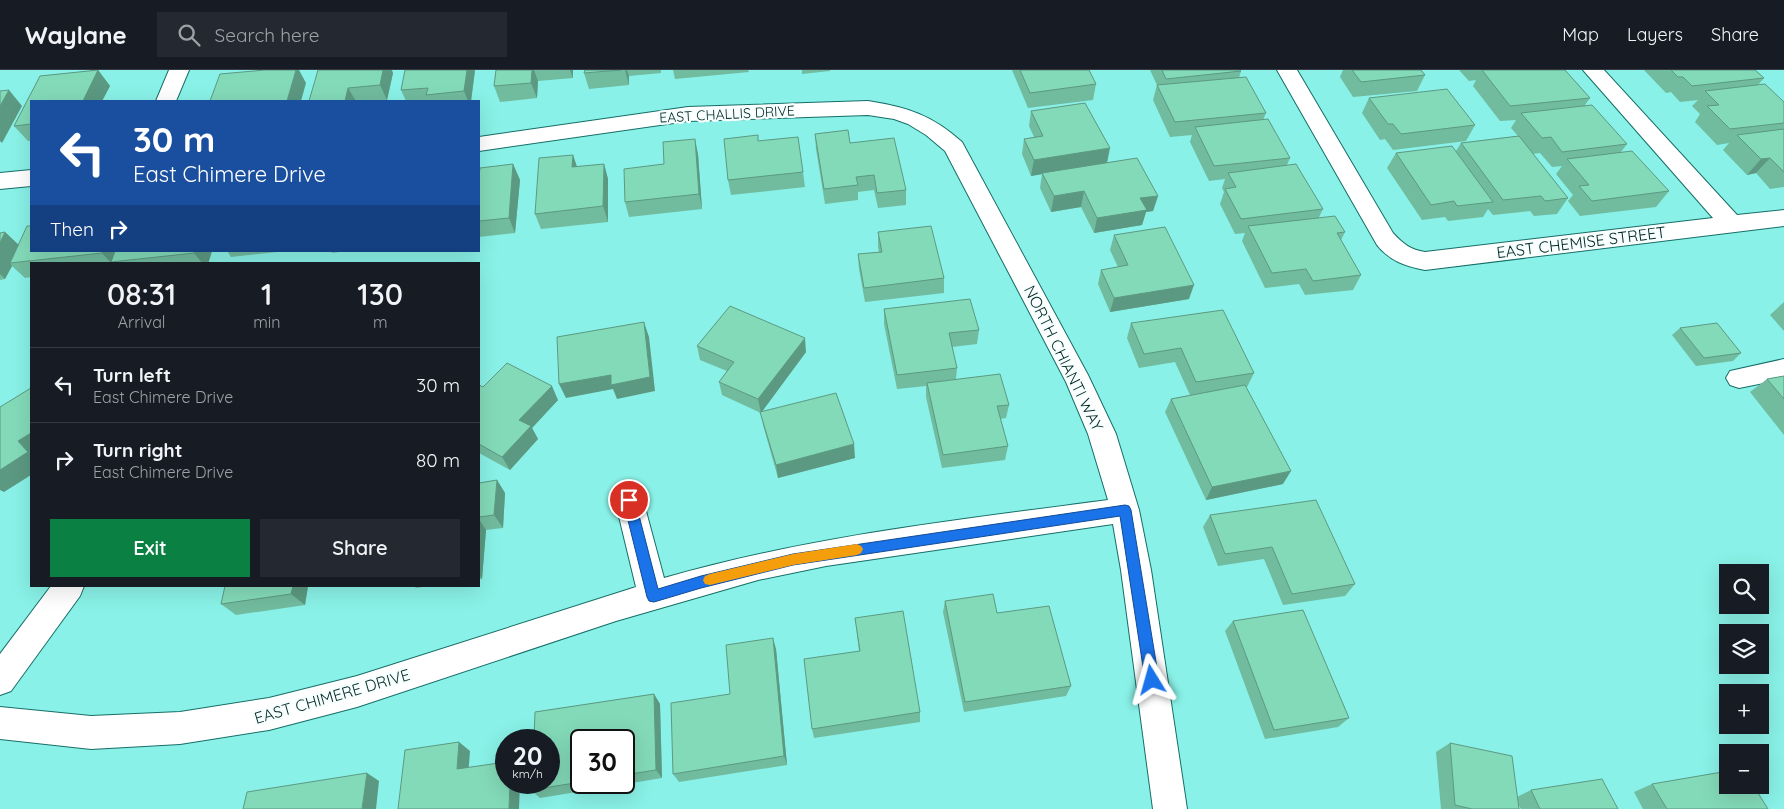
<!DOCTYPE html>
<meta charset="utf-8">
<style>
body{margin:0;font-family:Quicksand,sans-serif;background:#242831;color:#f1f3f6;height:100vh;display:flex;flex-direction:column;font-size:19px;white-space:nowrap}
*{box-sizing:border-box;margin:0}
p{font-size:16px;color:#9ea1a6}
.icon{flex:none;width:28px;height:28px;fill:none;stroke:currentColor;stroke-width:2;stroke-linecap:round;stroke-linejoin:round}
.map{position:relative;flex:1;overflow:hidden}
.drawer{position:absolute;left:30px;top:192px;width:450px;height:325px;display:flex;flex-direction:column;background:#171b24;border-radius:0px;box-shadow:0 5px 20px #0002}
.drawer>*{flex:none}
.top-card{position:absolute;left:30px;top:30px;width:450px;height:152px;border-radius:0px;box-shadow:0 5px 20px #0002;background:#1a4fa0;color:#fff;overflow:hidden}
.tools{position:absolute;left:1719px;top:494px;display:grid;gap:10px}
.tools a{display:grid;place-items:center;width:50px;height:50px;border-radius:0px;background:#171b24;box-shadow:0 5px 20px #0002;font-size:25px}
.speed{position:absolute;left:495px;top:659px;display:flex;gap:10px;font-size:25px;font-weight:700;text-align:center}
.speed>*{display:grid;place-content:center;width:65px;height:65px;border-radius:50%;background:#171b24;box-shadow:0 5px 20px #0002;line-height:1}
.speed small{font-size:12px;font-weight:400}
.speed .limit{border:2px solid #111;border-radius:8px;background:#fff;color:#111}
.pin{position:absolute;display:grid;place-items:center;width:42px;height:42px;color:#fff;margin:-21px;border:2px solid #fff;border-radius:50%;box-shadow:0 1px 5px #0007}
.me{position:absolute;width:55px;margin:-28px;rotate:352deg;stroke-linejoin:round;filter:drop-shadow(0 0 4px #0008)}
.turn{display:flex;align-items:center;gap:18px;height:105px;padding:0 20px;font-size:22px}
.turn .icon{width:65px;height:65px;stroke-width:2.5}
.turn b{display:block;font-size:35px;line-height:42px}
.then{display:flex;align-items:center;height:48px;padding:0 20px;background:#0003;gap:10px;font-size:19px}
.eta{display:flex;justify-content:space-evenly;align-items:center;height:85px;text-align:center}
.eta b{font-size:30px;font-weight:600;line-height:35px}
.cta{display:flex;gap:10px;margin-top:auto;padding:10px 20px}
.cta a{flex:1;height:58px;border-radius:0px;background:#0b8043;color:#fff;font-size:20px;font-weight:600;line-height:58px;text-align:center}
.cta a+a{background:#242831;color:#f1f3f6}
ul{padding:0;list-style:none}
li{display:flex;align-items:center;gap:15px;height:75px;padding:0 20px;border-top:1px solid #363941}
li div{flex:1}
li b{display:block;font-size:19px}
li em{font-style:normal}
header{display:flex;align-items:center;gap:30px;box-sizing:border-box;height:70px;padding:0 25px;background:#171b24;border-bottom:1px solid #363941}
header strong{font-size:24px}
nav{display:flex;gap:28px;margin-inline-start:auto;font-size:18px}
.search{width:350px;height:45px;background:#242831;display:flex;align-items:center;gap:12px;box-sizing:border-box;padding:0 18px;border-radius:0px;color:#9ea1a6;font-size:19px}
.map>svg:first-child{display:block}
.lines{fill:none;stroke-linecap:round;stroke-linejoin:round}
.minor-casing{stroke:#166e67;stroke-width:2}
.minor{fill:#fff;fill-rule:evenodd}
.wall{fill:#71bb9f;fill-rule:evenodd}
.shaded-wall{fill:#5c9982}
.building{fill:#83dab9;stroke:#5c9982}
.route{fill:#1a73e8;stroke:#114b97}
.slow{fill:#f59e0b}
.labels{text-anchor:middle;stroke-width:4.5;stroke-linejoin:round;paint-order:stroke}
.far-street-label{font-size:14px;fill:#032623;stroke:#f6fffe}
.street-label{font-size:16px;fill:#032623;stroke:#f6fffe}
</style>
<header>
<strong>Waylane</strong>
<div class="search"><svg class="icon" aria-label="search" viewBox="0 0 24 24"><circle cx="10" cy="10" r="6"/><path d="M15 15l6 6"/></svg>Search here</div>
<nav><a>Map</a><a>Layers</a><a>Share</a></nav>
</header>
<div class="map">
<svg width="1784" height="739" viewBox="0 0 1784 739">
<rect width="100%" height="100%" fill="#89f1e7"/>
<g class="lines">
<g class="minor-casing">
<path id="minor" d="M169 0H189L176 31H156Z
M1277 0H1297L1393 163C1403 174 1411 180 1425 182L1713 148 1583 0H1604L1737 145 1784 140V156L1425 200C1405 196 1390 191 1377 175Z
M868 31C907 37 932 45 962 72L1088 305 1116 364 1139 440 1151 500 1187 739H1153L1121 500 1113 454 826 496 758 510 616 551 357 637 269 660 180 674 91 679 0 669V637L91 646 180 642 269 628 357 606 636 517 615 430 619 421 629 418 639 421 643 430 664 508C809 466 959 450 1108 430L1088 364 1066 312 945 81 926 65 908 54 894 49 868 45 688 51 479 81V67L688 37Z
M31 100V116L0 119V103Z
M1784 289V309L1739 318 1730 315 1726 308 1730 301Z
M51 516H84L80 526 11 621 0 625V584Z"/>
</g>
<use href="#minor" class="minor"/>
</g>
<path class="wall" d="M98 0 110 16 102 31H31V71H28L14 56 40 6Z
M405 0H475L471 31H406L401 20Z
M496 0H573V8L538 11 537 28 500 32 494 16Z
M585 0H661V3L629 6V15L589 19 584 3Z
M673 0H748L749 2 675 9Z
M802 0H830V1L802 4Z
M1012 0H1089L1096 14 1093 30 1028 38Z
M1150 0H1240L1241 1 1239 8 1266 43 1263 50 1290 88 1287 95 1323 139 1319 147 1345 162 1341 170 1361 205 1353 220 1305 225 1299 214 1265 218 1242 171 1245 163 1235 164 1220 134 1224 122 1222 118 1225 109 1209 111 1190 72 1192 65 1170 67 1153 30 1157 15Z
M1343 0H1421L1425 5 1417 21 1353 27 1340 7Z
M1459 0H1565L1590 28 1585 35 1627 74 1621 82 1669 121 1656 137 1580 146 1568 131 1573 125 1556 104 1562 96 1552 97 1540 83 1532 84 1568 128 1557 144 1534 146 1530 141 1493 145 1488 139 1483 147 1448 151 1445 147 1422 150 1387 98 1396 83 1456 81 1461 73 1518 66 1511 58 1516 50 1500 51 1473 16 1476 10 1469 11Z
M1644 0H1755L1764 8 1758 15 1784 32V117L1770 119 1756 103 1747 105 1723 80 1729 73 1717 75 1695 52 1700 44 1692 36 1698 30 1680 32 1671 22 1666 23Z
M393 3 387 30 378 31H309Z
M1369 28 1475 55 1466 71 1393 80 1385 69 1380 70 1362 43Z
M1031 41 1158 126 1153 141 1146 142 1142 155 1094 163 1081 137 1051 142 1040 118 1042 104 1031 106 1022 84 1024 69 1034 67 1029 56Z
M815 64 850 73 906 120V135L878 138 874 120 858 122V130L825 134 816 79Z
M758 71 803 102 805 117 731 125 728 110Z
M698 84 702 139 629 147 625 132 664 94Z
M573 85 577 97 604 94 608 109V152L541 159 535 144Z
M513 94 520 110 515 163 479 167V105Z
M5 162 18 175 212 181 208 194H31V207L25 208 12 196 5 209 0 210V163Z
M878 162 944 208V223L865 232 859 199 858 184 879 182 878 177Z
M1114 165 1189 229 1110 242 1098 214 1101 200 1118 197 1110 180Z
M227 181H287L231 187Z
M331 181H347L332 183Z
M1784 232V261L1770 245Z
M884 239 979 260 977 274 952 277 957 298 956 309 1009 335 1006 348 1000 349 1008 376 1005 390 942 398 926 327V316L897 319 884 254Z
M1131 253 1254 303 1247 317H1246L1283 414 1206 430 1165 342 1171 329 1190 325 1175 292 1139 298 1127 268Z
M1680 258 1741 283 1733 291 1696 296 1672 265Z
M697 276 806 282 762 341 855 388 778 408 763 355 761 343 722 325 719 312 727 301 700 290Z
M1784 306V365L1750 322 1767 309Z
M479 315 483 317 558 330 532 358 538 369 510 400 479 383Z
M497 410 505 423 503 458 486 460 482 509H479V413Z
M1210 445 1355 514 1345 526 1283 535 1264 489 1218 496 1203 457Z
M308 516 305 535 236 545 221 534Z
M414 516H430L416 518Z
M945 531 997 543 1071 616 1066 626 964 642 943 542Z
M855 548 920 642V652L814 668 812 659 859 581Z
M1233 551 1349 648 1338 657 1265 669 1225 561Z
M776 579 787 695 679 712 673 704 730 624Z
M654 624 660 634 662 708 540 728 531 720 532 712H549V670H534L535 642ZM581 670H624V712H581Z
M1450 673 1517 727 1531 720 1618 739H1521L1518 734 1519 739H1441L1436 682Z
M1652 714 1768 739H1643L1634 722Z"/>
<path class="shaded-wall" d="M98 0 110 16 102 31H83Z
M296 0H299L306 13 301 31H287Z
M383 0H392L393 3 387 30 380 15Z
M467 0H475L471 31H468L464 21Z
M532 0H534L538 11 537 28 531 13Z
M570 0H573V8Z
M625 0H627L629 6V15Z
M348 18 356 31H345Z
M9 20 22 36 2 73 0 71V36Z
M695 69 698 84 702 139 699 124Z
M1110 78 1107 93 1031 106 1034 90Z
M573 85 578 100 572 97Z
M1770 88 1756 103 1747 105 1761 89Z
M513 94 520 110 515 163 509 148Z
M604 94 608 109V152L603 136Z
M1084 121 1081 137 1051 142 1054 126Z
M1158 126 1153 141 1146 142 1142 155 1094 163 1097 148 1140 128Z
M5 162 21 177 10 193 12 196 5 209 0 204V173Z
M103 181H123L111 192 112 194 102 183Z
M195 181H212L208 194H203L194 183Z
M1194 215 1189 229 1110 242 1114 228Z
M644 252 649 267 655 321 617 329 613 319 566 328 559 314Z
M805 268 806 282 761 343 758 329Z
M552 316 558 330 532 358 538 369 510 400 502 387 519 350Z
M31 363V405L4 422 0 420V400L18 371Z
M854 374 855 388 778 408 776 395Z
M1291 401 1283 414 1206 430 1212 417Z
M497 410 505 423 503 458 494 445Z
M479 449 486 460 482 509 479 504Z
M293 516H308L305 535 291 524Z
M773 568 776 579 787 695 784 686Z
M654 624 660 634 662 708 656 700Z
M459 672 470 681 468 707 457 699Z
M367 703 379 711 376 739H362Z
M510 712H520L519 739H509Z"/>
<path class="building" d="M98 0 83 31H31V54L14 56 40 6Z
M265 0H296L287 31H210L220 4Z
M318 0H383L380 15 348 18 345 31H309Z
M405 0H467L464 21 426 25 428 18 401 20Z
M496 0H532L531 13 494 16Z
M585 0H621L584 3Z
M1020 0H1089L1096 14 1030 23Z
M1162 0H1240L1241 1 1166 9Z
M1352 0H1421L1425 5 1361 12Z
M1482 0H1565L1590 28 1510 36Z
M1671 0H1755L1764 8 1692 16 1683 7H1678Z
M1246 7 1266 43 1175 52 1157 15Z
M1765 14 1784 32V53L1730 59 1707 36 1719 35 1705 21Z
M1447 19 1475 55 1401 64 1393 54H1388L1369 28Z
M9 20 0 36V21Z
M1085 33 1110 78 1034 90 1024 69 1043 66 1031 41Z
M1592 35 1627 74 1562 82 1551 67 1542 68 1521 43Z
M1268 49 1290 88 1214 96 1195 57Z
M1784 59V102L1770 88 1761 89 1737 65Z
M848 60 850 73 894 68 906 120 877 123 874 105 856 107 858 115 824 119 815 64Z
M758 65V71L798 67 803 102 728 110 724 69Z
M1519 66 1568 128 1545 131 1541 126 1503 130 1461 73Z
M695 69 699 124 625 132 624 99 664 94 663 72Z
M1452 76 1493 132 1457 136 1454 131 1431 135 1396 83Z
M1632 81 1669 121 1592 131 1579 116 1589 115 1567 89Z
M573 85 572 97 604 94 603 136 535 144 539 88Z
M1137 88 1158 126 1140 128 1147 140 1097 148 1084 121 1054 126 1042 103Z
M513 94 509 148 479 151V105L480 98Z
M1296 94 1323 139 1241 149 1225 119 1236 117 1228 103Z
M1335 146 1345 162 1337 163 1361 205 1313 211 1306 199 1272 203 1248 156Z
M27 156H31V181H103L102 183 10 193Z
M931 156 944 208 864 218 858 184 882 182 878 162Z
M1165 157 1194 215 1114 228 1101 200 1128 195 1114 165Z
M5 162 0 173V163Z
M115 181H195L194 183 111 192Z
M970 229 979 260 949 263 957 298 897 305 884 239Z
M730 236 805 268 758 329 719 312 734 292 697 276Z
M1223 240 1254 303 1196 312 1181 278 1144 284 1131 253Z
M644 252 650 307 611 315V305L559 314 557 267Z
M1717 253 1741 283 1704 288 1680 258Z
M507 293 552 316 519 350 531 356 502 387 479 374V315L483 317Z
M1000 304 1009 335 997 336 1008 376 943 385 927 313Z
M1784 306V329L1767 309Z
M1245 315 1291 401 1212 417 1171 329Z
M31 318V363L18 371 28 382 0 400V337Z
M836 323 854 374 776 395 760 342Z
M497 410 494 445 479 447V413Z
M1316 430 1355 514 1292 524 1272 477 1225 484 1210 445Z
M225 516H293L291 524 221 534Z
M993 524 997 543 1049 536 1071 616 965 632 945 531Z
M1303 540 1349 648 1274 660 1233 551Z
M903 541 920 642 812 659 804 589 860 581 855 548Z
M773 568 784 686 673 704 671 633 730 624 726 575Z
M654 624 656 700 624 705V670H581V712L531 720 532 712H549V670H534L535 642Z
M459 672 457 699 506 692V712H510L509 739H398L405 680Z
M1450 673 1512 686 1519 739H1472L1455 735Z
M1728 701V715H1753L1768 739H1667L1652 714Z
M367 703 362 739H243L247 722Z
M1602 709 1618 739H1540L1531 720Z"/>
<path class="route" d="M629 425 633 426 635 430 658 519 701 506 793 484 1125 435 1129 436 1131 440 1159 610 1157 615 1152 617 1147 615 1145 610 1120 446 793 495 701 518 654 532 649 531 647 527 623 430 625 426Z"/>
<path class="slow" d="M857 474 861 476 863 479 861 483 857 485 793 495 710 515 705 514 703 510 705 506 710 504 793 484Z"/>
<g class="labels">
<g class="far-street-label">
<text transform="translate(727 44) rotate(-3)" y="5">EAST CHALLIS DRIVE</text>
</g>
<g class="street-label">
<text transform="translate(1581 172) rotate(-7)" y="6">EAST CHEMISE STREET</text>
<text transform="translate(1064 288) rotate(64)" y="6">NORTH CHIANTI WAY</text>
<text transform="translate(332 626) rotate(-16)" y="6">EAST CHIMERE DRIVE</text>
</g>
</g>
</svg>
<div class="tools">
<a><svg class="icon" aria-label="search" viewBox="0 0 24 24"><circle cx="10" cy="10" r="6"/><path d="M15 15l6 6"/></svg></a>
<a><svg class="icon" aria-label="layers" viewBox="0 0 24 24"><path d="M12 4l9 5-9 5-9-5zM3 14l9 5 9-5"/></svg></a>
<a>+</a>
<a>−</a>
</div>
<div class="speed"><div>20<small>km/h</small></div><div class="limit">30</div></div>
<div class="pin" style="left:629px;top:430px;background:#d93025"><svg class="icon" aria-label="arrive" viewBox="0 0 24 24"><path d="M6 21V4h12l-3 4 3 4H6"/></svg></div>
<svg class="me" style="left:1152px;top:610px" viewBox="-20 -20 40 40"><path d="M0-17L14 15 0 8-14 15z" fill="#1a73e8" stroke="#fff" stroke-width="4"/></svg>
<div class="top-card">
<div class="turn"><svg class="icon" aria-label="left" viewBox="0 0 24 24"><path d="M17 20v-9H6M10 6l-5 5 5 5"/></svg><div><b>30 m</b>East Chimere Drive</div></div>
<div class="then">Then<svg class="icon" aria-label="right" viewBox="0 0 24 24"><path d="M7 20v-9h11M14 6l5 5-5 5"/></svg></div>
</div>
<section class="drawer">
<div class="eta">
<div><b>08:31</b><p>Arrival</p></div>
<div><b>1</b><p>min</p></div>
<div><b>130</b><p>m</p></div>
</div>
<ul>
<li><svg class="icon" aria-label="left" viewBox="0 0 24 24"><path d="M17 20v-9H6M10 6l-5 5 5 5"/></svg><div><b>Turn left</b><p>East Chimere Drive</p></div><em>30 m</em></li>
<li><svg class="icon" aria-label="right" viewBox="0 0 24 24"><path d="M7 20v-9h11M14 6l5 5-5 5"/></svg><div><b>Turn right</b><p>East Chimere Drive</p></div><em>80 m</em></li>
</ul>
<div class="cta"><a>Exit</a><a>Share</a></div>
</section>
</div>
